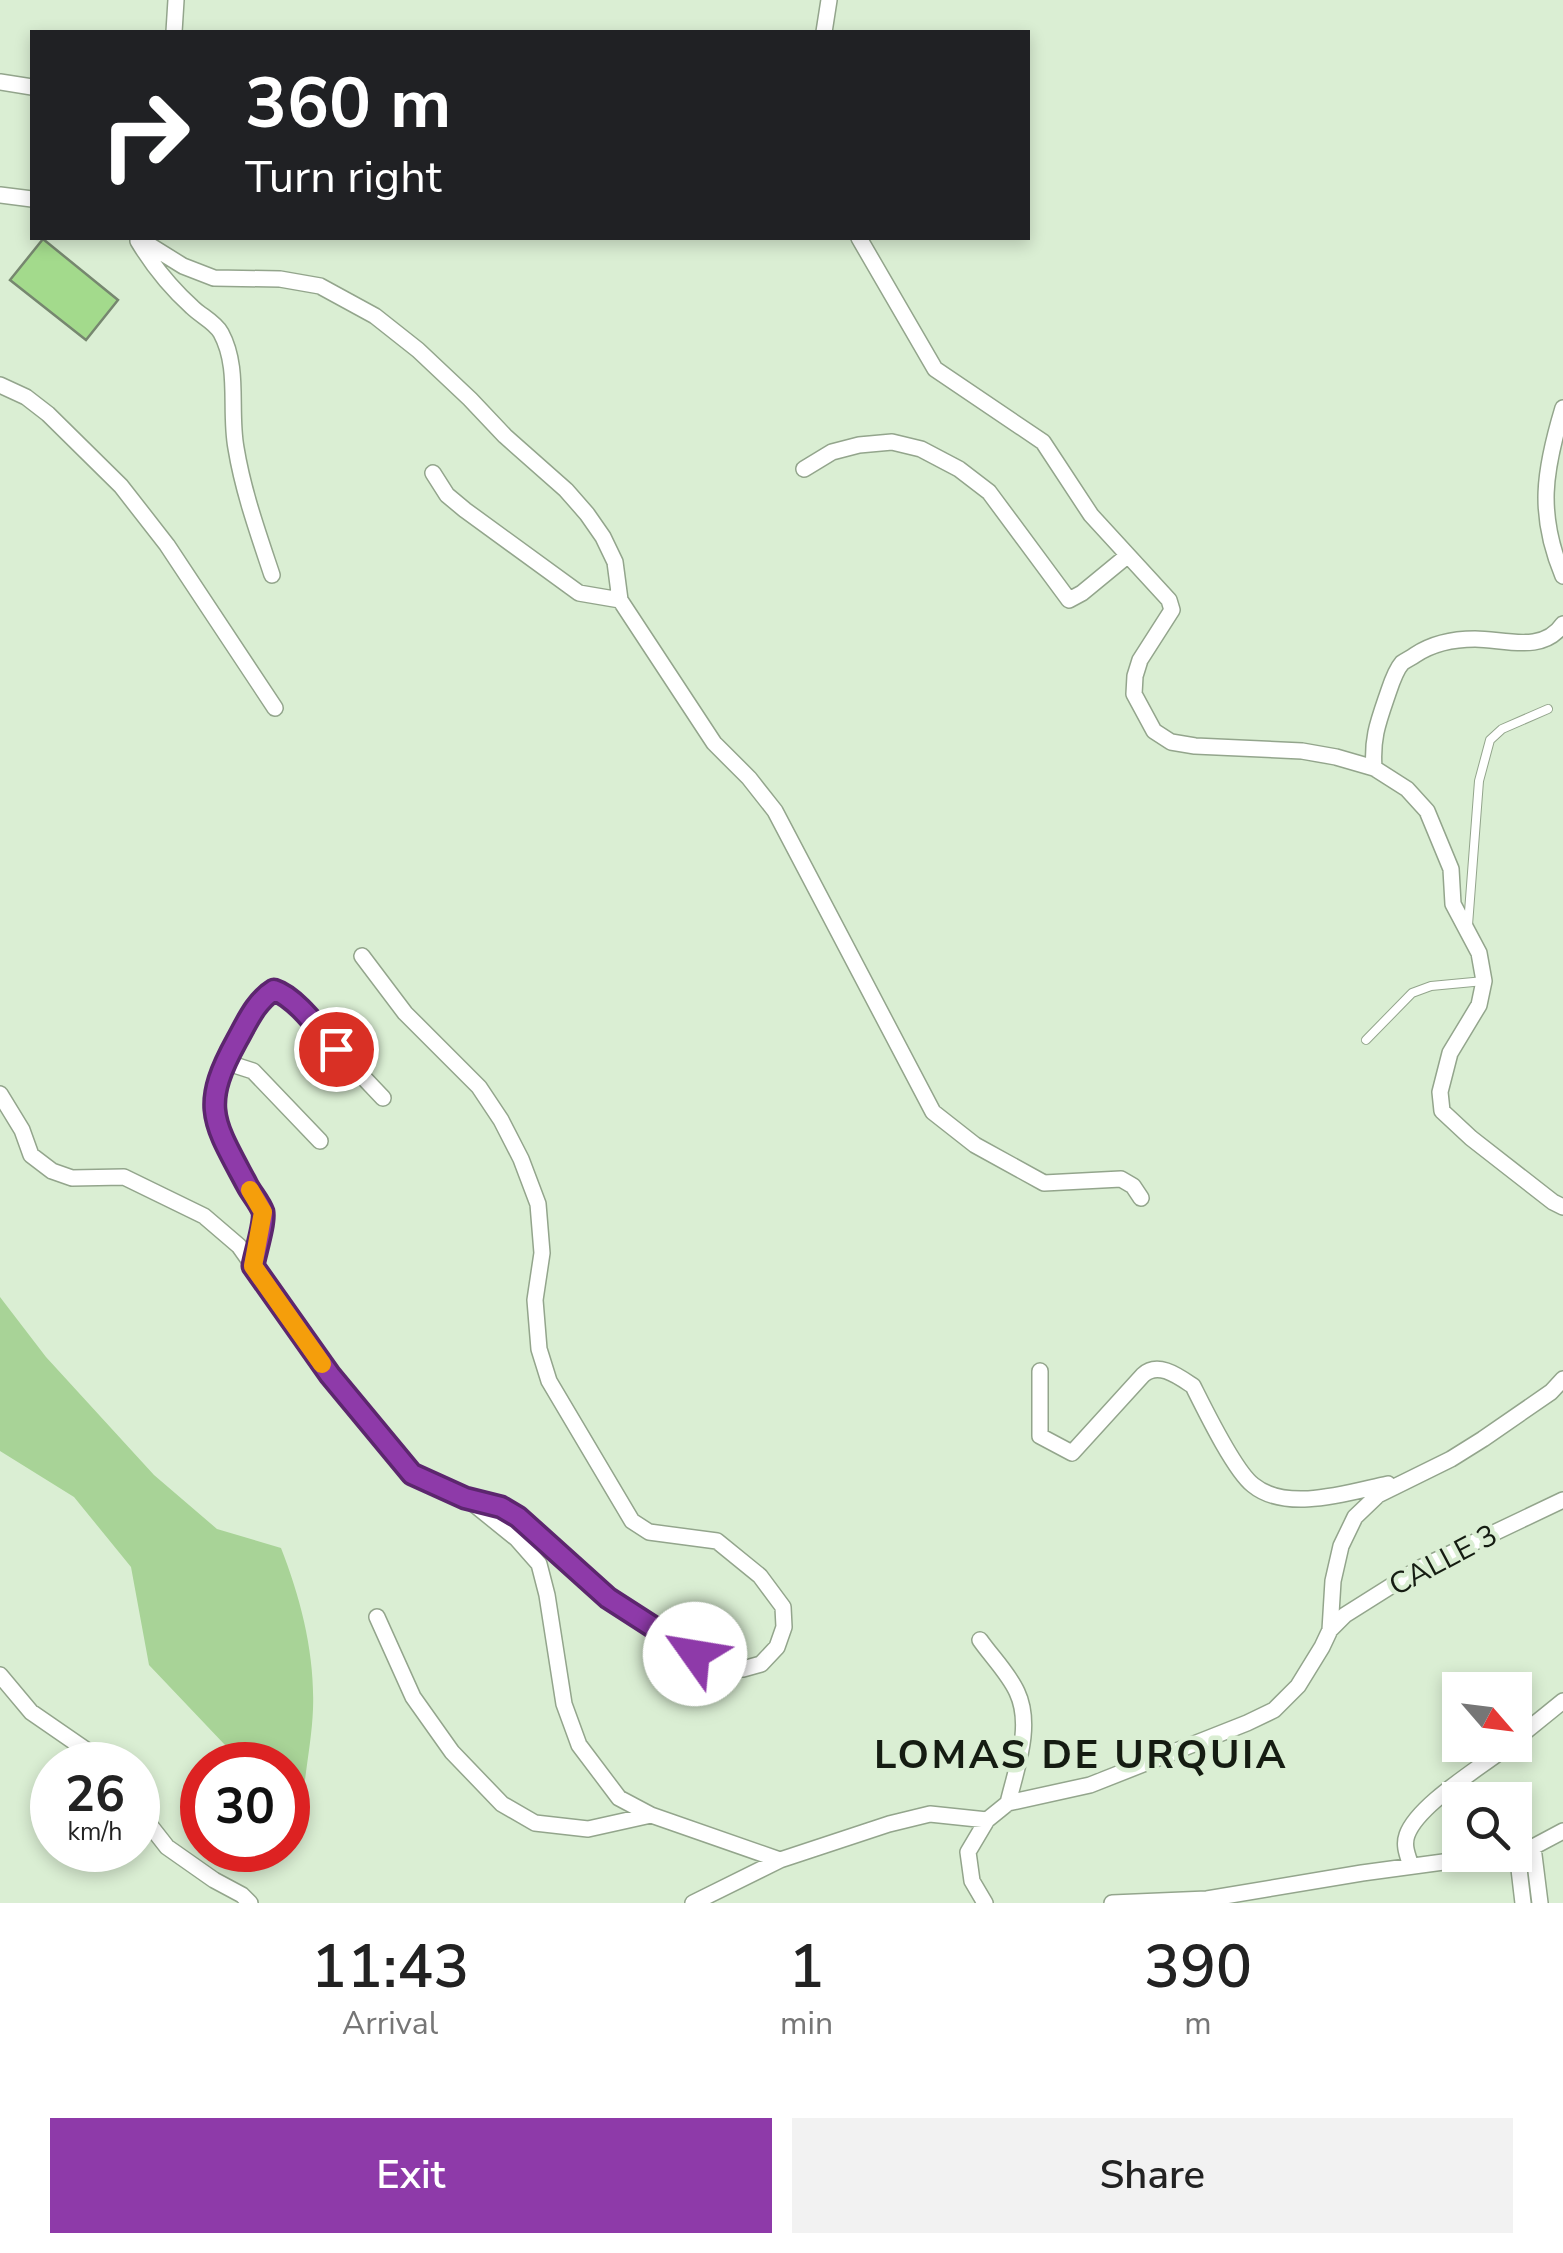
<!DOCTYPE html>
<style>
body{margin:0;font-family:"Nunito Sans",sans-serif;background:#f2f2f2;color:#222;height:100vh;display:flex;flex-direction:column;font-size:38px;white-space:nowrap}
*{box-sizing:border-box;margin:0}
p{font-size:32px;color:#767676}
.icon{flex:none;width:55px;height:55px;fill:none;stroke:currentColor;stroke-width:2;stroke-linecap:round;stroke-linejoin:round}
.map{position:relative;height:1903px;overflow:hidden}
.drawer{display:flex;flex-direction:column;background:#fff;flex:1}
.drawer>*{flex:none}
.top-card{position:absolute;left:30px;top:30px;width:1000px;height:210px;border-radius:0px;box-shadow:0 5px 15px #0003;background:#202124;color:#fff;overflow:hidden}
.needle{width:65px;rotate:118deg}
.fabs{position:absolute;left:1442px;top:1672px;display:grid;gap:20px}
.fabs a{display:grid;place-items:center;width:90px;height:90px;border-radius:0px;background:#fff;box-shadow:0 5px 15px #0003;font-size:50px}
.speed{position:absolute;left:30px;top:1742px;display:flex;gap:20px;font-size:50px;font-weight:700;text-align:center}
.speed>*{display:grid;place-content:center;width:130px;height:130px;border-radius:50%;background:#fff;box-shadow:0 5px 15px #0003;line-height:1}
.speed small{font-size:25px;font-weight:400}
.speed .limit{border:15px solid #d22;background:#fff;color:#111}
.pin{position:absolute;display:grid;place-items:center;width:85px;height:85px;color:#fff;margin:-42px;border:5px solid #fff;border-radius:50%;box-shadow:0 2px 10px #0007}
.me{position:absolute;width:110px;margin:-55px;rotate:302deg;stroke-linejoin:round;filter:drop-shadow(0 0 8px #0008)}
.turn{display:flex;align-items:center;gap:35px;height:210px;padding:0 50px;font-size:45px}
.turn .icon{width:130px;height:130px;stroke-width:2.5}
.turn b{display:block;font-size:70px;line-height:85px}
.eta{display:flex;justify-content:space-evenly;align-items:center;height:170px;text-align:center}
.eta b{font-size:60px;font-weight:600;line-height:70px}
.primary-button{display:flex;gap:20px;margin-top:auto;padding:20px 50px}
.primary-button a{flex:1;height:115px;border-radius:0px;background:#8e3aa9;color:#fff;font-size:40px;font-weight:600;line-height:115px;text-align:center}
.primary-button a+a{background:#f2f2f2;color:#222}
.map>svg:first-child{display:block}
.green{fill:#a8d397}
.building{fill:#a3da8c;stroke:#76876f;stroke-width:2.5}
.lines{fill:none;stroke-linecap:round;stroke-linejoin:round}
.service-casing{stroke:#93a58c;stroke-width:10}
.minor-casing{stroke:#93a58c;stroke-width:18}
.service{stroke:#fff;stroke-width:8}
.minor{stroke:#fff;stroke-width:15}
.route-casing{stroke:#5c266e;stroke-width:25}
.route{stroke:#8e3aa9;stroke-width:18}
.slow{stroke:#f59e0b;stroke-width:18}
.labels{text-anchor:middle;stroke-width:9;stroke-linejoin:round;paint-order:stroke}
.street-label{font-size:30px;fill:#151c12;stroke:#daeed3}
.district-label{font-size:40px;font-weight:bold;letter-spacing:2.5px;fill:#151c12;stroke:#daeed3}
</style>
<div class="map">
<svg width="1563" height="1903" viewBox="0 0 1563 1903">
<rect width="100%" height="100%" fill="#daeed3"/>
<path class="green" d="M0 1297 46 1357 154 1475 217 1529 281 1548C301 1599 315 1654 313 1709 312 1735 307 1762 304 1788L288 1784V1765H244L149 1665 131 1567 74 1497 0 1451Z"/>
<path class="building" d="M43 239 118 300 86 340 10 280Z"/>
<g class="lines">
<g class="service-casing">
<path id="service" d="M1468 925 1479 781 1490 740 1502 729 1548 709
M1366 1040 1412 993 1431 986 1484 981"/>
</g>
<g class="minor-casing">
<path id="minor" d="M174 32 176 0
M824 32 829 0
M0 82 32 87
M0 195 32 199
M138 238 183 266 214 278 280 279 320 286 375 316 418 350 470 399 505 436 566 490 587 514 603 537 615 562 620 600 714 743 749 778 775 811 933 1112 975 1145 1044 1183 1121 1179 1133 1186 1141 1198
M859 238 935 369 1043 442 1091 515 1169 600 1172 610 1140 660 1135 676 1134 694 1154 731 1171 742 1195 746 1302 751 1336 757 1374 768 1407 789 1427 811 1451 869 1453 904 1479 953 1484 981 1479 1005 1450 1053 1440 1092 1442 1111 1471 1138 1553 1202 1563 1207
M138 241C153 266 171 288 192 307 201 316 215 322 221 333 240 368 229 410 236 448 243 491 258 533 272 575
M0 385 26 397 48 414 121 486 167 545 275 708
M1563 408C1544 471 1537 514 1563 576
M804 469 832 452 859 445 892 442 921 449 959 469 989 492 1069 600 1082 593 1127 556
M433 473 447 495 465 510 579 593 620 600
M1374 768C1372 740 1377 725 1386 699 1390 688 1394 672 1402 663 1406 660 1411 658 1415 655 1433 643 1454 639 1475 639 1504 639 1543 654 1563 624
M362 956 405 1013 479 1087 501 1120 521 1159 538 1204 542 1253 535 1300 539 1349 549 1381 632 1521 649 1532 717 1541 760 1576 783 1607 784 1627 777 1647 761 1664 743 1669 715 1664 695 1655 607 1598 581 1572 518 1517 501 1507 465 1497
M225 1062C239 1037 251 1006 274 990L281 991 290 1000 383 1098
M0 1094 22 1130 31 1155 52 1171 72 1178 124 1177 204 1216 239 1246 330 1375 412 1474 465 1497 517 1539 539 1564 547 1595 564 1704 579 1745 619 1798 651 1815 780 1860
M253 1266 263 1212 218 1127 213 1106 215 1090 225 1062 253 1071 320 1141
M1040 1371V1436L1072 1453 1143 1375C1158 1361 1178 1376 1193 1386 1205 1410 1234 1470 1253 1485 1287 1513 1350 1492 1388 1484
M377 1617 413 1697 452 1752 502 1804 535 1823 588 1829 651 1815
M1330 1630 1345 1615 1418 1569 1563 1500
M980 1640C992 1657 1009 1674 1017 1692 1033 1726 1016 1769 1008 1803
M0 1675 31 1712 89 1752 101 1765
M1515 1740 1563 1701
M138 1810 167 1847 214 1880 242 1895 250 1903
M1533 1847 1540 1903
M1515 1852 1533 1847 1563 1831
M1517 1852 1523 1903
M1411 1866C1408 1856 1403 1846 1407 1835 1418 1804 1482 1767 1509 1745
M693 1903 780 1860 889 1824 930 1814 987 1820
M985 1903 972 1881 968 1852 987 1820 1008 1803 1090 1785 1247 1723 1274 1710 1298 1686 1322 1647 1330 1630 1333 1581 1341 1546 1355 1517 1378 1495 1451 1459 1483 1439 1551 1392 1563 1379
M1112 1903 1207 1899 1362 1873 1495 1855"/>
</g>
<use href="#service" class="service"/>
<use href="#minor" class="minor"/>
</g>
<g class="lines">
<g class="route-casing">
<path id="route" d="M336 1049C320 1031 296 997 274 990 256 1001 247 1022 237 1040 200 1107 213 1121 247 1185 251 1193 260 1203 263 1212 265 1223 255 1254 253 1266L330 1375 412 1474 465 1498 501 1507 518 1517 608 1598 695 1654"/>
</g>
<use href="#route" class="route"/>
<path class="slow" d="M250 1190 263 1212 253 1266 322 1364"/>
</g>
<g class="labels">
<g class="street-label">
<text transform="translate(1443 1560) rotate(-28)" y="10">CALLE 3</text>
</g>
<g class="district-label">
<text x="1081" y="1768">LOMAS DE URQUIA</text>
</g>
</g>
</svg>
<div class="fabs">
<a><svg class="needle" viewBox="-14 -14 28 28"><path d="M0-13l5 13h-10z" fill="#e53935"/><path d="M0 13l5-13h-10z" fill="#767676"/></svg></a>
<a><svg class="icon" aria-label="search" viewBox="0 0 24 24"><circle cx="10" cy="10" r="6"/><path d="M15 15l6 6"/></svg></a>
</div>
<div class="speed"><div>26<small>km/h</small></div><div class="limit">30</div></div>
<div class="pin" style="left:336px;top:1049px;background:#d93025"><svg class="icon" aria-label="arrive" viewBox="0 0 24 24"><path d="M6 21V4h12l-3 4 3 4H6"/></svg></div>
<svg class="me" style="left:695px;top:1654px" viewBox="-20 -20 40 40"><circle r="19" fill="#fff"/><path d="M0-13L10 11 0 6-10 11z" fill="#8e3aa9"/></svg>
<div class="top-card">
<div class="turn"><svg class="icon" aria-label="right" viewBox="0 0 24 24"><path d="M7 20v-9h11M14 6l5 5-5 5"/></svg><div><b>360 m</b>Turn right</div></div>
</div>
</div>
<section class="drawer">
<div class="eta">
<div><b>11:43</b><p>Arrival</p></div>
<div><b>1</b><p>min</p></div>
<div><b>390</b><p>m</p></div>
</div>
<div class="primary-button"><a>Exit</a><a>Share</a></div>
</section>
